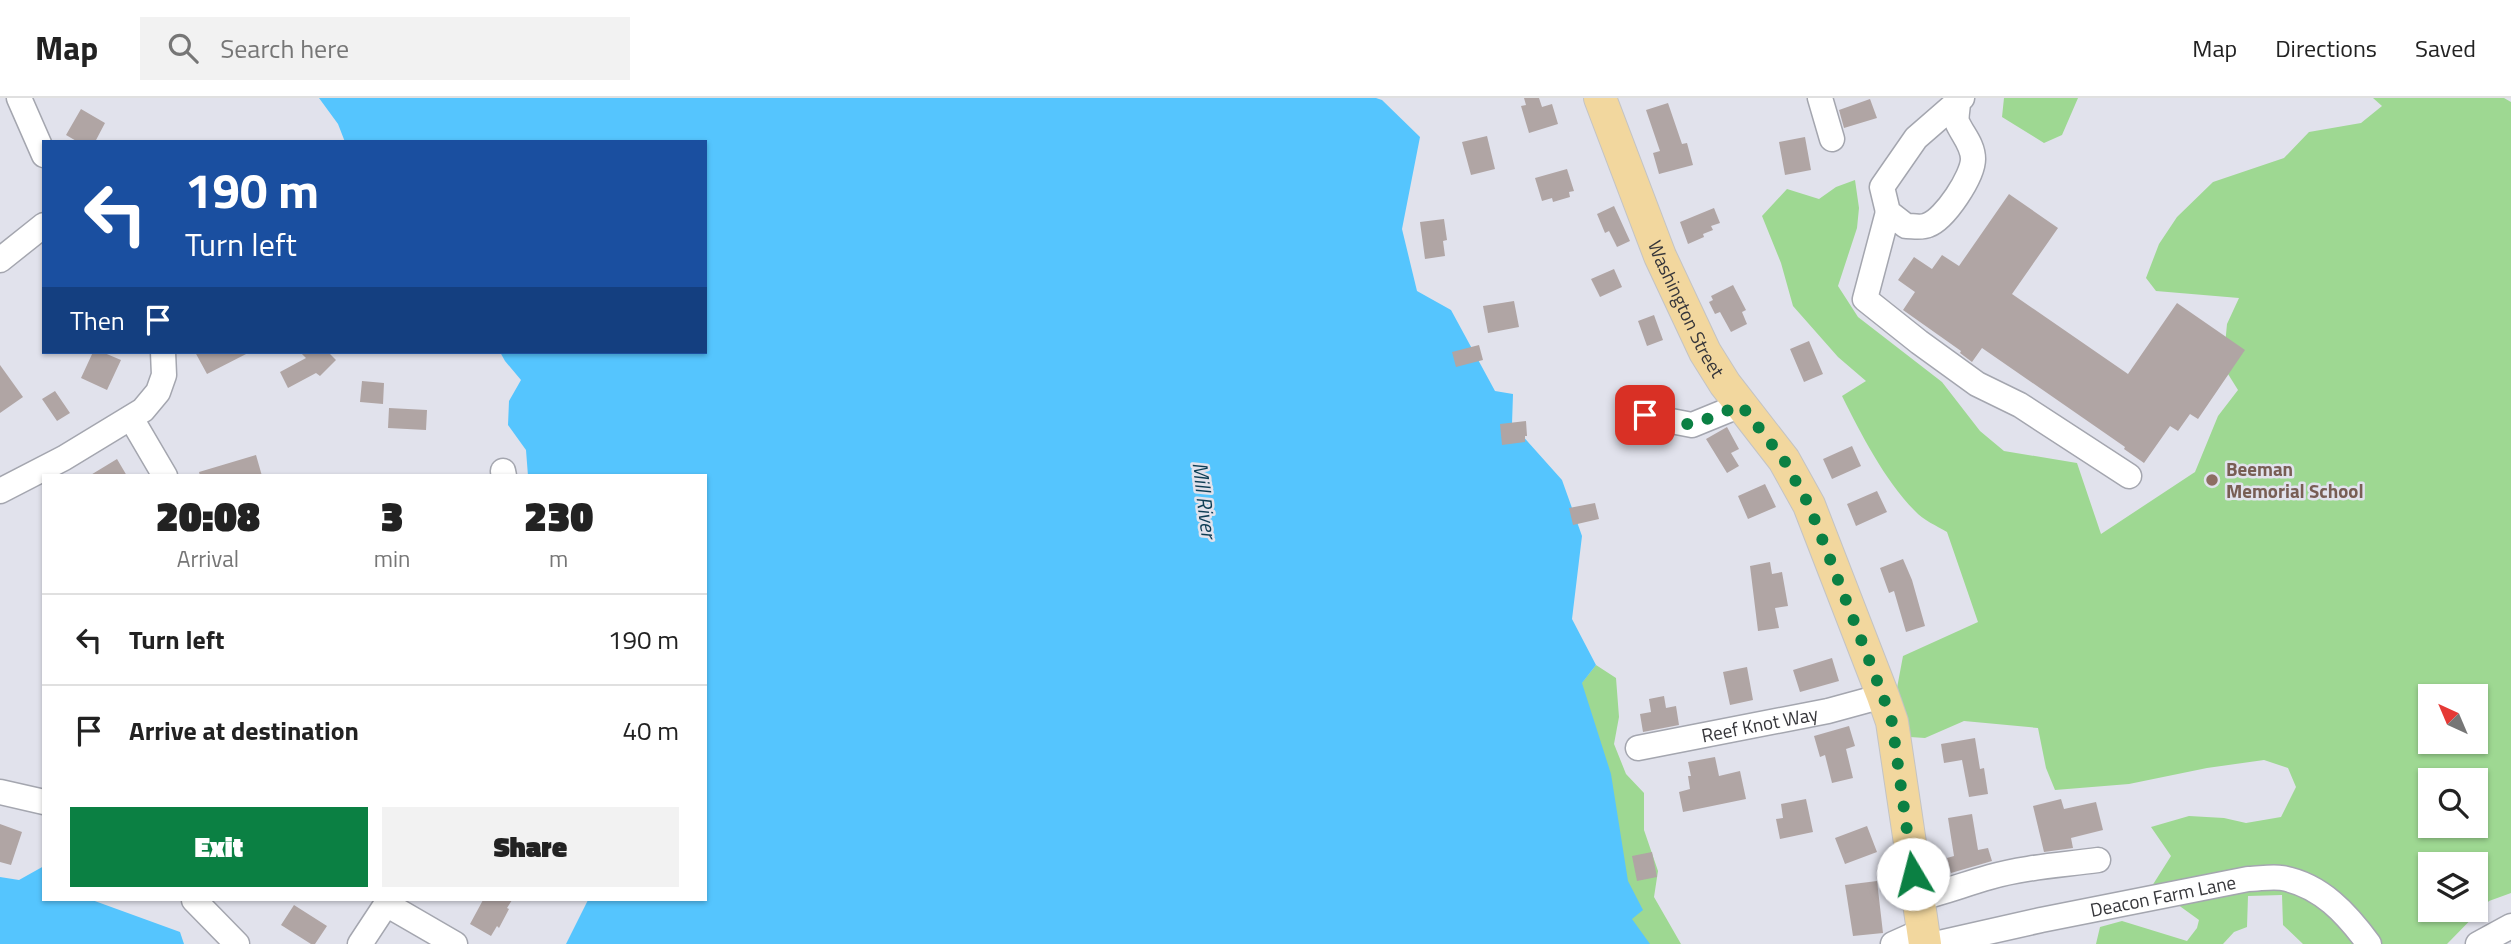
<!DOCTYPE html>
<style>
body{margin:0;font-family:"Titillium Web",sans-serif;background:#f2f2f2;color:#222;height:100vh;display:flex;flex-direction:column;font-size:26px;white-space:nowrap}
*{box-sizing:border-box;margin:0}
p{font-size:23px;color:#767676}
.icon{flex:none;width:38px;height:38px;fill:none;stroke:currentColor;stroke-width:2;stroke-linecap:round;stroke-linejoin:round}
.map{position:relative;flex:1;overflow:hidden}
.drawer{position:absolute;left:42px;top:376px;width:665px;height:427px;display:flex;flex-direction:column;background:#fff;border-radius:0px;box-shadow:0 2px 5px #0004}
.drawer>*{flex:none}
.guide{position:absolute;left:42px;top:42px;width:665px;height:214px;border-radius:0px;box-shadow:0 2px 5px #0004;background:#1a4fa0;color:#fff;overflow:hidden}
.needle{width:46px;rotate:316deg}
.controls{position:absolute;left:2418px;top:586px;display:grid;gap:14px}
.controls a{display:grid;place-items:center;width:70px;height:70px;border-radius:0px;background:#fff;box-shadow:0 2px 5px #0004;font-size:35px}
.pin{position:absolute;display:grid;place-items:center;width:60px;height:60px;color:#fff;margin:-30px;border-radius:14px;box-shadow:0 4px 10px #0006}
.me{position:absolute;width:77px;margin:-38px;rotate:352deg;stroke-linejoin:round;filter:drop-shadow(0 0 5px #0008)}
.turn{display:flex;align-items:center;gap:24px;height:147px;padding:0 28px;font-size:32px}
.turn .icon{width:91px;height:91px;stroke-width:2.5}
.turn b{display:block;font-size:49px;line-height:60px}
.then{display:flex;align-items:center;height:66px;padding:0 28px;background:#0003;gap:14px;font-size:26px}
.eta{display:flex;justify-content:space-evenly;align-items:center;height:119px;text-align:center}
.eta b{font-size:42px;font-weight:800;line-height:49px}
.cta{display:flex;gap:14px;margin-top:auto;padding:14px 28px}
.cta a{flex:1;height:80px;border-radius:0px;background:#0b8043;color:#fff;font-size:28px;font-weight:800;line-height:80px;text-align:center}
.cta a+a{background:#f2f2f2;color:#222}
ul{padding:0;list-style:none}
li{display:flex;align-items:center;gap:21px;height:91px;padding:0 28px;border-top:2px solid #e0e0e0}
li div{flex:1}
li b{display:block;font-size:26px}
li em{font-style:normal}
header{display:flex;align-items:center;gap:42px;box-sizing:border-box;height:98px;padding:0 35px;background:#fff;border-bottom:2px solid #e0e0e0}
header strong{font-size:33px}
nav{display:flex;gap:38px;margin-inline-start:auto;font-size:24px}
.search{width:490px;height:63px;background:#f2f2f2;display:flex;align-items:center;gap:18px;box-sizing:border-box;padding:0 24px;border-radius:0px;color:#767676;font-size:26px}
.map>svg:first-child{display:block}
.green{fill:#9ed892;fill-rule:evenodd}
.water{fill:#55c5fe}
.building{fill:#b0a5a4}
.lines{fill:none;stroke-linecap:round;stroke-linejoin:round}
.minor-casing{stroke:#a4a6af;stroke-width:27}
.major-casing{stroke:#c3c3c4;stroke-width:34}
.minor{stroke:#fff;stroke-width:24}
.major{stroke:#f2d79e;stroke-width:32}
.route{stroke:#0b8043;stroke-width:12;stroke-dasharray:0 21.6}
.education-dot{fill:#8d6e63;stroke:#e1e2ec;stroke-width:2.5}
.labels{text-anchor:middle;stroke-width:5;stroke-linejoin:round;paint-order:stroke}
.street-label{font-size:19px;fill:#36363a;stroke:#e1e2ec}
.education-label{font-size:19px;font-weight:bold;fill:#785e54;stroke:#e1e2ec;text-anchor:start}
.water-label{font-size:21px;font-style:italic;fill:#0c3d54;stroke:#e1e2ec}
</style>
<header>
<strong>Map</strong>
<div class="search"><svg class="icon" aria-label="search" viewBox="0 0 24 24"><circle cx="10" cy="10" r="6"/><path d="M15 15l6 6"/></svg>Search here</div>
<nav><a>Map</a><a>Directions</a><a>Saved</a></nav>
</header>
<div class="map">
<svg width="2511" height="846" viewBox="0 0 2511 846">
<rect width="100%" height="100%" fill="#e1e2ec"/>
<path class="green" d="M2004 0H2078L2062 37 2044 45 2002 19Z
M2373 0H2504L2511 4V795L2489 803 2447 846H2303L2283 827 2282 797 2248 798 2247 829 2234 834 2223 846H2096L2100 829 2122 823 2187 843 2197 830 2199 822 2152 788 2171 758 2151 729 2189 718 2224 720 2246 725 2281 719 2296 689 2288 670 2264 662 2207 670 2129 686 2055 692 2046 670 2038 630 1964 623 1925 640 1910 639 1897 590 1903 558 1978 524 1947 434C1937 428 1923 422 1915 413 1885 383 1861 336 1842 298L1866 283 1838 259 1793 208 1781 165 1762 118 1787 91 1819 101 1836 89 1855 82 1859 110 1857 130 1838 188 1858 219 1942 284 1980 333 2004 353 2077 365 2101 436 2195 374 2218 318 2238 292 2223 268 2227 226 2239 200 2156 193 2146 180 2159 146 2177 119 2213 84 2284 60 2309 34 2361 25 2382 8ZM2431 598H2476V644H2431ZM2431 682H2476V728H2431ZM2431 766H2476V812H2431Z
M1596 567 1616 580 1619 619 1614 646 1626 676 1644 695V732L1658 773 1654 799 1681 846H1645L1627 822 1580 587Z"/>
<path class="water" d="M319 0H1376L1382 2 1420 39 1402 131 1417 193 1451 212 1495 293 1513 296 1512 326 1562 382 1582 438 1572 521 1596 567 1582 585 1611 676 1628 783 1643 812 1632 821 1650 846H566L588 802H705V378H528L526 352 508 327 509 303 521 282 505 263 500 254H705V44H345L338 26Z
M44 768V802H92L180 834 184 846H0V779L19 782Z"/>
<path class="building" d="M1524 0H1539L1542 9 1552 6 1558 26 1529 35 1521 8 1526 7Z
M1870 1 1877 20 1844 30 1839 12Z
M1668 5 1682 46 1687 45 1693 67 1659 76 1653 55 1660 53 1646 12Z
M81 11 105 25 95 44H78L66 37Z
M1487 38 1495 71 1471 77 1462 44Z
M1805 39 1811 72 1785 77 1779 44Z
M1567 71 1574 93 1569 94 1570 99 1553 104 1552 100 1542 103 1535 80Z
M2009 96 2058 130 2012 196 2128 276 2177 205 2245 252 2198 321 2190 316 2178 333 2170 328 2144 365 2124 351 2125 349 1982 250 1972 264 1960 255 1961 253 1903 212 1915 194 1898 182 1914 159 1932 171 1942 157 1959 168Z
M1614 108 1630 143 1617 149 1609 133 1605 135 1597 116Z
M1714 110 1720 125 1711 128 1713 132 1703 136 1704 139 1688 146 1680 124Z
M1444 121 1447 142 1443 143 1445 158 1425 161 1420 124Z
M1614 171 1622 189 1600 199 1591 181Z
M1733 187 1746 212 1742 214 1747 226 1731 234 1720 214 1715 216 1709 204 1713 202 1711 198Z
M1514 203 1519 229 1488 235 1483 208Z
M1654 217 1663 242 1647 248 1638 223Z
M1809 243 1823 276 1804 284 1790 251Z
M1479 247 1483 262 1456 269 1452 254Z
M93 254H102L121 262 107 292 81 280Z
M195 254H250L207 276Z
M300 254H328L336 262 320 278 316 275 288 290 280 274 306 260Z
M0 267 23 299 0 315Z
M362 283 384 285 383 306 360 304Z
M55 293 70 315 57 323 42 301Z
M389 310 427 312 426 332 388 330Z
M1526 323 1527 338H1525V344L1502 347 1500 326Z
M1727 329 1739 351 1731 355 1739 368 1727 375 1706 341Z
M1852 348 1861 368 1832 381 1823 361Z
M256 357 262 378H200L199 374Z
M117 361 127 378H89Z
M1765 386 1776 409 1748 421 1738 398Z
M1877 393 1887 414 1856 428 1847 406Z
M1595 405 1599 421 1573 427 1569 410Z
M1903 461 1912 482 1925 528 1906 534 1894 493 1889 495 1880 470Z
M1770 464 1772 476 1782 474 1788 508 1775 510 1779 530 1758 533 1750 468Z
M1832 560 1839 583 1800 594 1793 572Z
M1747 569 1753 602 1730 607 1723 574Z
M1664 598 1666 610 1676 608 1679 627 1643 634 1640 616 1651 614 1649 601Z
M1849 628 1855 648 1846 651 1853 680 1832 685 1825 657 1820 659 1814 638Z
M1975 640 1980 671 1984 670 1988 696 1969 699 1962 662 1944 665 1941 646Z
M1715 659 1719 678 1740 673 1746 701 1683 714 1679 694 1690 691 1688 678H1691L1688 664Z
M1806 701 1813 734 1780 741 1776 721 1783 720 1781 706Z
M2061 701 2064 711 2096 704 2103 732 2071 740 2073 750 2044 754 2033 708Z
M1972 716 1978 752 1988 750 1992 763 1951 775 1947 760 1954 758 1948 720Z
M0 726 22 734 11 767 0 764Z
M1867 728 1877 754 1845 766 1835 740Z
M1652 754 1657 779 1637 783 1632 758Z
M1877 783 1883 835 1853 838 1845 787Z
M483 802H512L507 810 509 811 499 830 497 828 491 838 470 826Z
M294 807 327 828 315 846H311L281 827Z"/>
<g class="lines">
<g class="minor-casing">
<g id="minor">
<path d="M19 0 44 57"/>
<path d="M1820 0 1832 41"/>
<path d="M1958 4C1958 11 1955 20 1958 26 1963 37 1973 47 1973 61 1973 78 1945 121 1928 127 1922 130 1913 128 1906 128L1888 114 1882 89 1916 40 1962 0"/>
<path d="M1888 114 1865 201 1919 244 1977 286 2020 307 2129 378"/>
<path d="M0 162 44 127"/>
<path d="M1645 318 1692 327 1741 307"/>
<path d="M131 320 165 378"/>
<path d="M503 373 504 378"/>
<path d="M0 393 64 360 143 312 158 294 164 277 163 254"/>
<path id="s1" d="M1638 650 1828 613 1883 598"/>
<path d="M0 694 44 704"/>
<path d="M1916 801C1942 795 1965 786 1990 779 2025 769 2062 767 2098 762"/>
<path d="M194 802 237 846"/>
<path d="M386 806 455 846"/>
<path d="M360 846 389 802"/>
<path d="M1893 846 1922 833"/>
<path id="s2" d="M1935 846 2041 822 2248 781C2259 781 2271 778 2282 780 2321 787 2347 816 2369 846"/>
<path d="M2478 846 2511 828"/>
</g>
</g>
<g class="major-casing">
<g id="major">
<path id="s3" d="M1600 0 1660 158 1705 254 1725 286 1784 362 1809 407 1883 598 1892 624 1925 846"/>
</g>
</g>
<use href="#minor" class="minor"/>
<use href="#major" class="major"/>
</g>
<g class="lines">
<path class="route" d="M1645 317 1692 327 1741 307 1784 362 1809 407 1883 598 1892 624 1913 776"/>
</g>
<circle class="education-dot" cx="2212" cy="382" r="7"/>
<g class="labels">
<g class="street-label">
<text dy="7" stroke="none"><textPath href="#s3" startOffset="228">Washington Street</textPath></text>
<text dy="7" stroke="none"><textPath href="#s1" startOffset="124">Reef Knot Way</textPath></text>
<text dy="7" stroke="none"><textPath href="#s2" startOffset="233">Deacon Farm Lane</textPath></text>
</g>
<g class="education-label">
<text x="2226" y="378">Beeman<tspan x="2226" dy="22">Memorial School</tspan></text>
</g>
<g class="water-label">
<text transform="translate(1204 402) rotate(83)" y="7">Mill River</text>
</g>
</g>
</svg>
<div class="controls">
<a><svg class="needle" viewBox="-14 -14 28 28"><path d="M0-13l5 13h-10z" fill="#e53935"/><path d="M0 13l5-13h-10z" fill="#767676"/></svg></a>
<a><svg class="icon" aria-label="search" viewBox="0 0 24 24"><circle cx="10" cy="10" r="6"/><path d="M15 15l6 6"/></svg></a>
<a><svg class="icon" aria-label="layers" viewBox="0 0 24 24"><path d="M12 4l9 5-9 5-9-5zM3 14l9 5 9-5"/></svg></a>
</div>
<div class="pin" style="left:1645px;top:317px;background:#d93025"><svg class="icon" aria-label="arrive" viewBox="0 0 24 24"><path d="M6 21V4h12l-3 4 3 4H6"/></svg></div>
<svg class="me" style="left:1913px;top:776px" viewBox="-20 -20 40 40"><circle r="19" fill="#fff"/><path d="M0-13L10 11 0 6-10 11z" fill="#0b8043"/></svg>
<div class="guide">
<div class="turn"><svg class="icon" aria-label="left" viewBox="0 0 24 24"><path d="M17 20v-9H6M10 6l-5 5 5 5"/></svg><div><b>190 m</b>Turn left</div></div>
<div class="then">Then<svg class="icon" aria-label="arrive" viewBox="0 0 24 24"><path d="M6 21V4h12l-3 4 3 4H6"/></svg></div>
</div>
<section class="drawer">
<div class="eta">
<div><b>20:08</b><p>Arrival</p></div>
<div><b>3</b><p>min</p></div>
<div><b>230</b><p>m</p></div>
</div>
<ul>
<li><svg class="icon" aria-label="left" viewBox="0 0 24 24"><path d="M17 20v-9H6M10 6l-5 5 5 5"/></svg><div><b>Turn left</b></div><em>190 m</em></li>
<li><svg class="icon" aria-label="arrive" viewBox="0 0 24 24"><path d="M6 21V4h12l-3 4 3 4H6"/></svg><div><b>Arrive at destination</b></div><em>40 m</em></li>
</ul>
<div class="cta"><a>Exit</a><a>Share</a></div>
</section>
</div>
